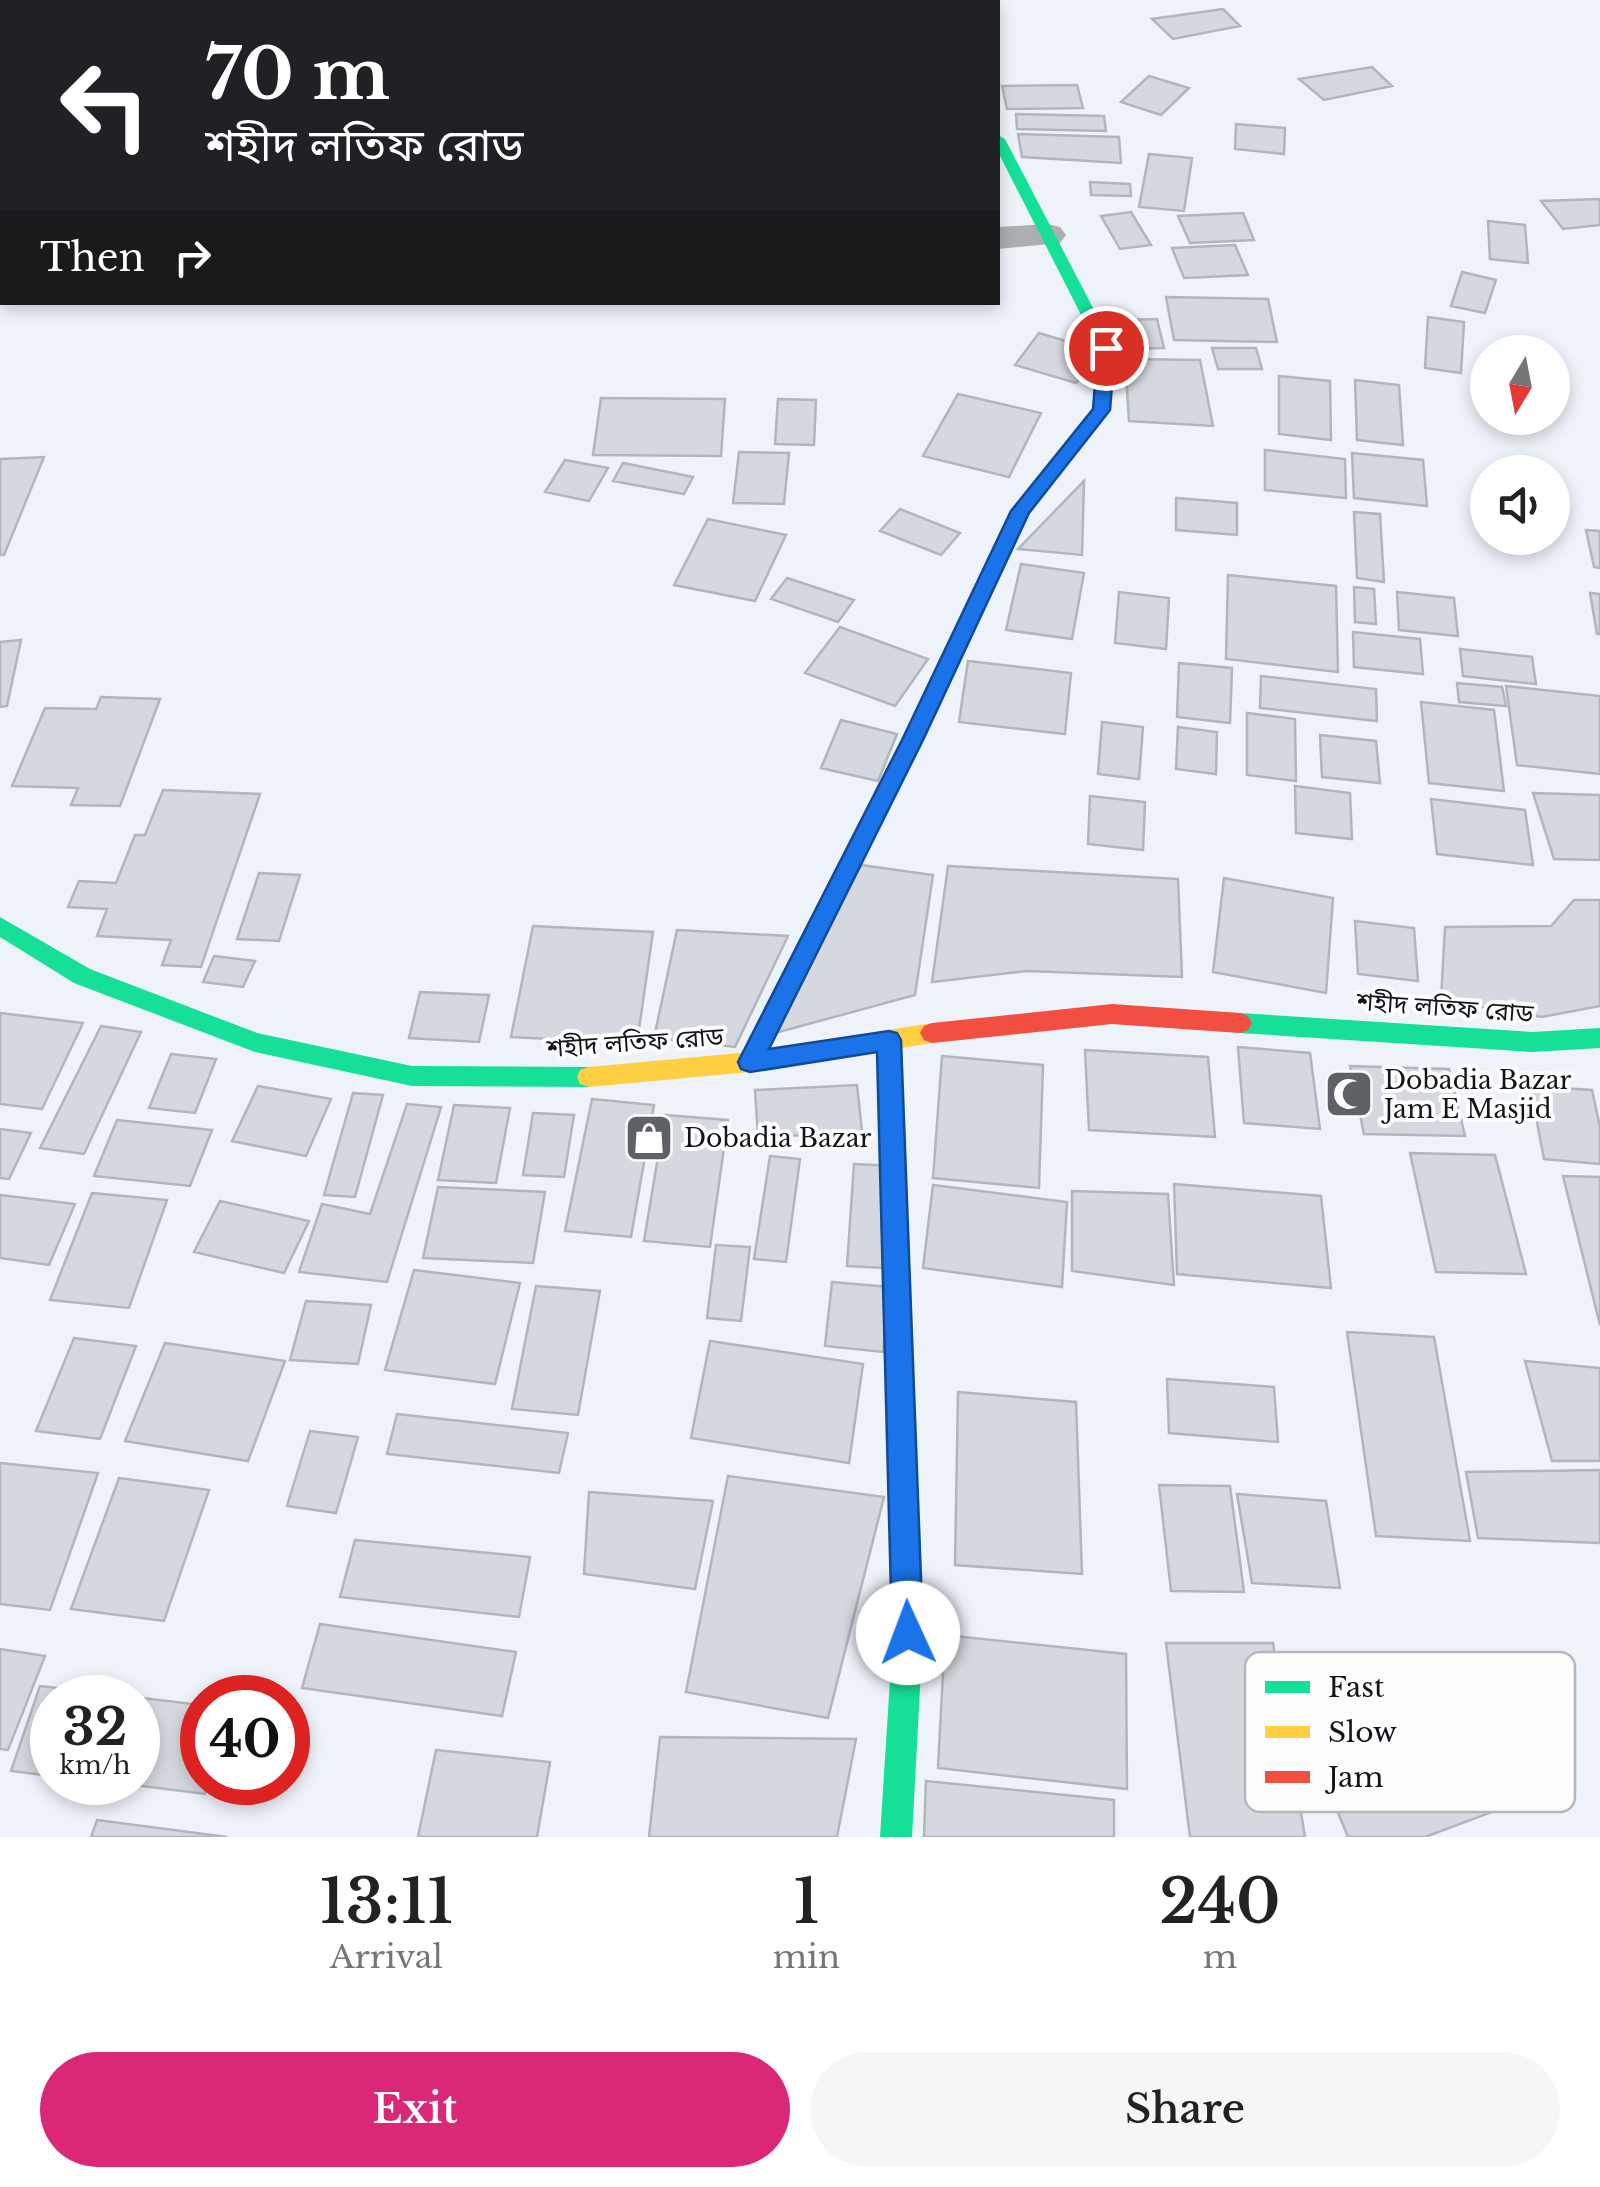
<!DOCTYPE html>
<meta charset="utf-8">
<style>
body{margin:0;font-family:"Libre Baskerville","Noto Sans Bengali",serif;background:#f6f6f6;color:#222;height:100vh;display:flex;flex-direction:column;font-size:38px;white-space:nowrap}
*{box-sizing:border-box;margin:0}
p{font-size:32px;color:#767676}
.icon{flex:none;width:55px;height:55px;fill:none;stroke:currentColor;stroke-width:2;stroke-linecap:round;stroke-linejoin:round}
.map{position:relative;height:1837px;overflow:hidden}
.panel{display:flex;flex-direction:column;background:#fff;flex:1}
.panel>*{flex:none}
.top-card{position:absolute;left:0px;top:0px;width:1000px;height:305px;box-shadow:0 5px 15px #0003;background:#202124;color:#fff;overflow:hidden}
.needle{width:65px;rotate:190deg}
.buttons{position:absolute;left:1470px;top:335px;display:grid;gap:20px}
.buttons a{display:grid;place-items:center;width:100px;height:100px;border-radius:50%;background:#fff;box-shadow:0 5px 15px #0003;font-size:50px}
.speed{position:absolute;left:30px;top:1675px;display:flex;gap:20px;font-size:50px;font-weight:700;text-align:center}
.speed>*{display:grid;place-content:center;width:130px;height:130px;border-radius:50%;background:#fff;box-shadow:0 5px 15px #0003;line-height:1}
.speed small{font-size:25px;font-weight:400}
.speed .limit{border:15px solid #d22;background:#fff;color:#111}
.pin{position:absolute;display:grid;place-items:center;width:85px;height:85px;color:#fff;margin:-42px;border:5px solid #fff;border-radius:50%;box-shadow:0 2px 10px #0007}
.me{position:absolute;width:110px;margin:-55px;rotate:358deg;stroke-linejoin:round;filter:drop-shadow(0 0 8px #0008)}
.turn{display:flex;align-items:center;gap:35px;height:210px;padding:0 40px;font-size:45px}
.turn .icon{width:130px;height:130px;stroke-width:2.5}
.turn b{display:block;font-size:70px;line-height:85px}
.then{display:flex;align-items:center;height:95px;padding:0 40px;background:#0003;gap:20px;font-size:38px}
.eta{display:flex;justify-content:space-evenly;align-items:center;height:170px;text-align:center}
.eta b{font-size:60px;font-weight:600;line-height:70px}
.cta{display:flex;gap:20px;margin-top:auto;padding:20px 40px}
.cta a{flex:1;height:115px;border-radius:60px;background:#db2777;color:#fff;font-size:40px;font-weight:600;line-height:115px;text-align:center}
.cta a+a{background:#f6f6f6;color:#222}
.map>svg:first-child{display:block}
.building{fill:#d5d9df;stroke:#b2b6bc;stroke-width:2.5}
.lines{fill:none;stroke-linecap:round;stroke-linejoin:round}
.street{fill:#acaeb1;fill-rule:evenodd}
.fast{fill:#16e098;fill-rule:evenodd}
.slow{fill:#ffcf43;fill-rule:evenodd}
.jam{fill:#f24e42;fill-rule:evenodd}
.route{fill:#1a73e8;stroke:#114b97;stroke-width:2.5}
.labels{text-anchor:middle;stroke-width:8;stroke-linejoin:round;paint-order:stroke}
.street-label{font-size:25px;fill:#111419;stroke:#fdfdfd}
.poi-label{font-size:25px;fill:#111419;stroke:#fdfdfd;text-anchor:start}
.key{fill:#fdfdfd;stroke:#b6b7b9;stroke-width:2.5}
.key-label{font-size:28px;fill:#111419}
</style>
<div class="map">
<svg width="1600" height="1837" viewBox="0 0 1600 1837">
<rect width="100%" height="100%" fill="#eef2f9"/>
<path class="building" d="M1223 9 1240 26 1173 39 1152 19Z
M1372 67 1392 86 1324 100 1299 79Z
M1149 76 1189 88 1161 115 1121 102Z
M1077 85 1083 108 1007 109 1002 86Z
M1016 114 1104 116 1106 131 1017 129Z
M1236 124 1285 128 1284 154 1235 149Z
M1018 134 1119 137 1121 163 1022 157Z
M1149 154 1192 158 1184 211 1139 207Z
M1090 182 1130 184 1131 196 1091 195Z
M1600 199V225L1563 229 1541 201Z
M1131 212 1151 245 1120 249 1101 216Z
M1243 213 1254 240 1190 243 1178 216Z
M1488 221 1525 225 1528 263 1490 259Z
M1235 245 1248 275 1184 278 1172 248Z
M1462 272 1496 280 1485 313 1451 306Z
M1166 297 1268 299 1277 342 1174 340Z
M1428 317 1464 322 1461 373 1425 368Z
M1157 319 1164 348 1124 349 1118 320Z
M1039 333 1099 351 1076 383 1015 365Z
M1212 348H1256L1262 369H1218Z
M1125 359 1200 360 1213 426 1129 421Z
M1279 376 1330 381 1331 440 1279 434Z
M1355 380 1399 385 1403 445 1357 440Z
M958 394 1041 413 1009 477 923 456Z
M601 398 725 399 721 456 593 455Z
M778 399 816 400 814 445 775 444Z
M1265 450 1345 459 1346 498 1265 490Z
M739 452 789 453 784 504 733 503Z
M1352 453 1423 460 1427 506 1354 498Z
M44 457 4 555H0V459Z
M565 460 608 468 589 501 545 492Z
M623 463 693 477 684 494 613 481Z
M1084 481 1082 555 1018 549Z
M1176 498 1237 503V535L1176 530Z
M900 509 960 533 941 555 880 531Z
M1354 512 1380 514 1384 582 1357 578Z
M708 519 786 535 755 601 674 585Z
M1586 530 1600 531V568L1594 567Z
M1021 564 1084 573 1072 639 1006 630Z
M1228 575 1336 586 1338 672 1226 659Z
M787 578 854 600 838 622 771 599Z
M1354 587 1374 589 1376 624 1355 622Z
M1119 592 1169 598 1166 649 1115 643Z
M1397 592 1454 598 1458 636 1399 630Z
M1590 593 1600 594V634H1597Z
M840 627 928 659 895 706 805 673Z
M1353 632 1420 639 1423 674 1354 667Z
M21 640 7 706 0 707V642Z
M1460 649 1532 657 1536 684 1463 676Z
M968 661 1071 673 1065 734 959 722Z
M1179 663 1232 668 1230 723 1177 717Z
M1261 676 1376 689 1377 721 1260 708Z
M1457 683 1502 687 1506 706 1459 702Z
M1506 686 1600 696V774L1517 765Z
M101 697 160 699 120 806 71 805 78 788 12 786 45 708 96 709Z
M1421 702 1494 710 1504 791 1429 783Z
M1247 713 1295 719 1296 781 1247 775Z
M841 720 897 734 878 781 821 768Z
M1102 722 1143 727 1139 779 1098 774Z
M1178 727 1217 732 1216 774 1176 769Z
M1320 735 1376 741 1380 783 1322 777Z
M1295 786 1350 793 1352 839 1296 833Z
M163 790 260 794 201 967 162 965 171 940 97 936 107 909 68 907 79 881 116 883 135 835H145Z
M1533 793 1600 795V860L1554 859Z
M1090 796 1145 802 1143 850 1088 844Z
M1431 799 1525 810 1533 865 1437 854Z
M861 865 933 875 915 995 775 1033Z
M948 866 1178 879 1182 977 1027 971 932 982Z
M259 873 300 875 279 941 237 939Z
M1224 878 1333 898 1326 993 1213 972Z
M1574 900H1600V1006L1542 1017 1441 1000 1445 927 1551 926Z
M1355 921 1414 928 1418 981 1358 974Z
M533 926 653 932 637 1043 511 1037Z
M677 930 788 936 735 1047 654 1038Z
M214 956 255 961 243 987 203 982Z
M420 992 489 995 479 1042 409 1038Z
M0 1013 83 1023 42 1109 0 1104Z
M101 1026 141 1032 84 1154 40 1148Z
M1238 1047 1310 1053 1320 1129 1244 1123Z
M1085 1050 1208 1057 1215 1137 1089 1130Z
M171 1054 216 1059 195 1113 149 1108Z
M942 1056 1043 1065 1039 1188 933 1178Z
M1350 1066 1449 1069 1465 1136 1364 1134Z
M857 1085 862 1131 758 1138 755 1090Z
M258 1086 331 1099 306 1156 232 1141Z
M1530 1086 1592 1090 1600 1127V1164L1544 1159Z
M353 1093 383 1095 355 1197 324 1195Z
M592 1099 654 1105 631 1237 565 1231Z
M407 1104 441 1107 387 1282 299 1272 322 1204 370 1214Z
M454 1105 510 1108 496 1183 438 1180Z
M533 1113 574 1115 564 1177 523 1175Z
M665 1115 728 1120 710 1247 644 1241Z
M117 1120 212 1130 190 1186 94 1176Z
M0 1129 31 1133 9 1179 0 1178Z
M1410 1153 1495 1155 1526 1274 1436 1272Z
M770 1156 800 1159 786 1262 754 1259Z
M854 1164 892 1166 887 1268 847 1266Z
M1563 1176 1600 1177V1325Z
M1174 1184 1321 1196 1331 1288 1177 1274Z
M933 1185 1067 1202 1062 1287 923 1268Z
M438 1187 545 1192 533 1263 423 1258Z
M1072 1191 1168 1194 1174 1285 1072 1271Z
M92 1193 167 1200 129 1308 50 1300Z
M0 1195 75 1204 49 1265 0 1258Z
M220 1201 309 1221 284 1273 194 1252Z
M716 1245 750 1247 741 1321 707 1318Z
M414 1270 520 1283 495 1384 385 1370Z
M832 1282 889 1287 883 1352 825 1346Z
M536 1286 600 1291 578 1415 512 1409Z
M306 1301 371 1305 358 1364 290 1360Z
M1347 1332 1434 1337 1470 1541 1376 1536Z
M74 1338 136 1346 100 1439 36 1431Z
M710 1341 863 1364 849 1463 691 1438Z
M165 1343 285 1361 248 1461 125 1441Z
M1525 1361 1600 1368V1461H1552Z
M1167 1379 1274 1387 1278 1442 1169 1433Z
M958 1392 1076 1402 1082 1574 955 1565Z
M397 1414 568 1433 559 1473 387 1454Z
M310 1431 358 1437 336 1513 287 1506Z
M0 1463 98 1473 50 1610 0 1604Z
M1600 1470V1543L1478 1538 1466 1472Z
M728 1476 884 1497 828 1718 686 1692Z
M119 1478 209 1490 164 1621 71 1609Z
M1159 1485 1230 1486 1244 1592 1171 1591Z
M589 1492 713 1501 695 1589 584 1574Z
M1237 1494 1326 1501 1340 1588 1252 1583Z
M355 1540 530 1557 519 1617 340 1597Z
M320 1624 516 1652 502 1716 302 1688Z
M945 1635 1126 1654 1127 1789 938 1768Z
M1166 1643H1273L1305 1837H1190Z
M0 1649 45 1656 8 1750 0 1749Z
M1507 1683 1548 1791 1425 1837H1348L1316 1759Z
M40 1686 202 1705V1782H209L205 1794 110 1782H138V1698H52V1776L11 1771Z
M660 1737 856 1739 837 1837H649Z
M436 1750 550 1762 537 1837H418Z
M926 1781 1114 1800V1837H924Z
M97 1820 227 1837H91Z"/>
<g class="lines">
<path class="street" d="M856 0H889L890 2H858Z
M0 55H2V75H0Z
M1047 224 1060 227 1066 235 1060 243 998 249V227Z"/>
<path class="fast" d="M998 135 1005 139 1114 348 1110 410 1029 513 923 740 758 1069 750 1072 742 1069 738 1062 903 740 1012 511 1092 409 1098 348 998 152Z
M0 917 90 969 257 1033 412 1066 589 1067 598 1070 601 1077 598 1084 589 1087 412 1086 255 1052 74 983 0 937Z
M1240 1013 1532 1032 1600 1028V1048L1532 1052 1240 1033 1232 1030 1228 1023 1232 1016Z
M889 1030 897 1033 901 1040 923 1633 912 1837H880L893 1633 877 1040 881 1033Z"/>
<path class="slow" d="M932 1023 940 1026 944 1033 940 1040 932 1043 750 1072 589 1087 580 1084 577 1077 580 1070 589 1067 750 1052Z"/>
<path class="jam" d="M1112 1004 1240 1013 1248 1016 1252 1023 1248 1030 1240 1033 1112 1024 932 1043 924 1040 920 1033 924 1026 932 1023Z"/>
</g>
<path class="route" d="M1106 343 1115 348 1110 410 1029 513 923 740 769 1049 889 1031 897 1033 901 1040 923 1633 918 1644 908 1648 897 1644 892 1633 877 1052 750 1072 741 1069 738 1062 902 740 1011 511 1093 409 1098 348Z"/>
<defs>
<g id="mosque-square" transform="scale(2.5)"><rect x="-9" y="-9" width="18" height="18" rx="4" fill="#5e6267" stroke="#fdfdfd"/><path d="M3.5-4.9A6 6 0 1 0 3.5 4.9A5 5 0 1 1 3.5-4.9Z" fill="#fff"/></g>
<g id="shop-square" transform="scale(2.5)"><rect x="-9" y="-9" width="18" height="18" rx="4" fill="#5e6267" stroke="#fdfdfd"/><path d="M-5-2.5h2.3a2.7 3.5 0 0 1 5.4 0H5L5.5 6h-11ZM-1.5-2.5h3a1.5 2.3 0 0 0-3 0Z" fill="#fff"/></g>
</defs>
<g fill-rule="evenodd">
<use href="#mosque-square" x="1349" y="1094"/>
<use href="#shop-square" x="649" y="1138"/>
</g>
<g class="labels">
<g class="street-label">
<text transform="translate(1445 1007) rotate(4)" y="9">শহীদ লতিফ রোড</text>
<text transform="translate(635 1042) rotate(-4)" y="9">শহীদ লতিফ রোড</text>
</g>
<g class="poi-label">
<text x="1384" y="1089">Dobadia Bazar<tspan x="1384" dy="29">Jam E Masjid</tspan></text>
<text x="684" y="1147">Dobadia Bazar</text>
</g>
</g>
<rect x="1245" y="1652" width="330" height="160" rx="15" class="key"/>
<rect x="1265" y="1681" width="45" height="12" fill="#16e098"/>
<rect x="1265" y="1726" width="45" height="12" fill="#ffcf43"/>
<rect x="1265" y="1771" width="45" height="12" fill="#f24e42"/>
<g class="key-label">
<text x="1328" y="1697">Fast</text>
<text x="1328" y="1742">Slow</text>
<text x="1328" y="1787">Jam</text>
</g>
</svg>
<div class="buttons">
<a><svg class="needle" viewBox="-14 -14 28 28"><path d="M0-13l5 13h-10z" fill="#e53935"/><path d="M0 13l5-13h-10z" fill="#767676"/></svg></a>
<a><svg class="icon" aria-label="sound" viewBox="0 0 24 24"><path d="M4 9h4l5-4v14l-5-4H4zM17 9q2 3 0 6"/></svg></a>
</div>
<div class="speed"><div>32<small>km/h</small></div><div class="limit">40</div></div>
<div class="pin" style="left:1106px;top:348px;background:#d93025"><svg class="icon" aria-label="arrive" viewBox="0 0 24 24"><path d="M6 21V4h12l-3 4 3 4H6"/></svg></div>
<svg class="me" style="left:908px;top:1633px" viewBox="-20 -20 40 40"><circle r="19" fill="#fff"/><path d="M0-13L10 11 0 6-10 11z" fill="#1a73e8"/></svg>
<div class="top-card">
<div class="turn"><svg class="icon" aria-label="left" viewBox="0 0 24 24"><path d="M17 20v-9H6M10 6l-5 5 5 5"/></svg><div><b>70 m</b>শহীদ লতিফ রোড</div></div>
<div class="then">Then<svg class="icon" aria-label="right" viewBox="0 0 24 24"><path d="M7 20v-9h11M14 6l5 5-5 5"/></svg></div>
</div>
</div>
<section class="panel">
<div class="eta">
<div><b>13:11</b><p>Arrival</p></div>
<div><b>1</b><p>min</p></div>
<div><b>240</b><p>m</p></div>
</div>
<div class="cta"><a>Exit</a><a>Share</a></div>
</section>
